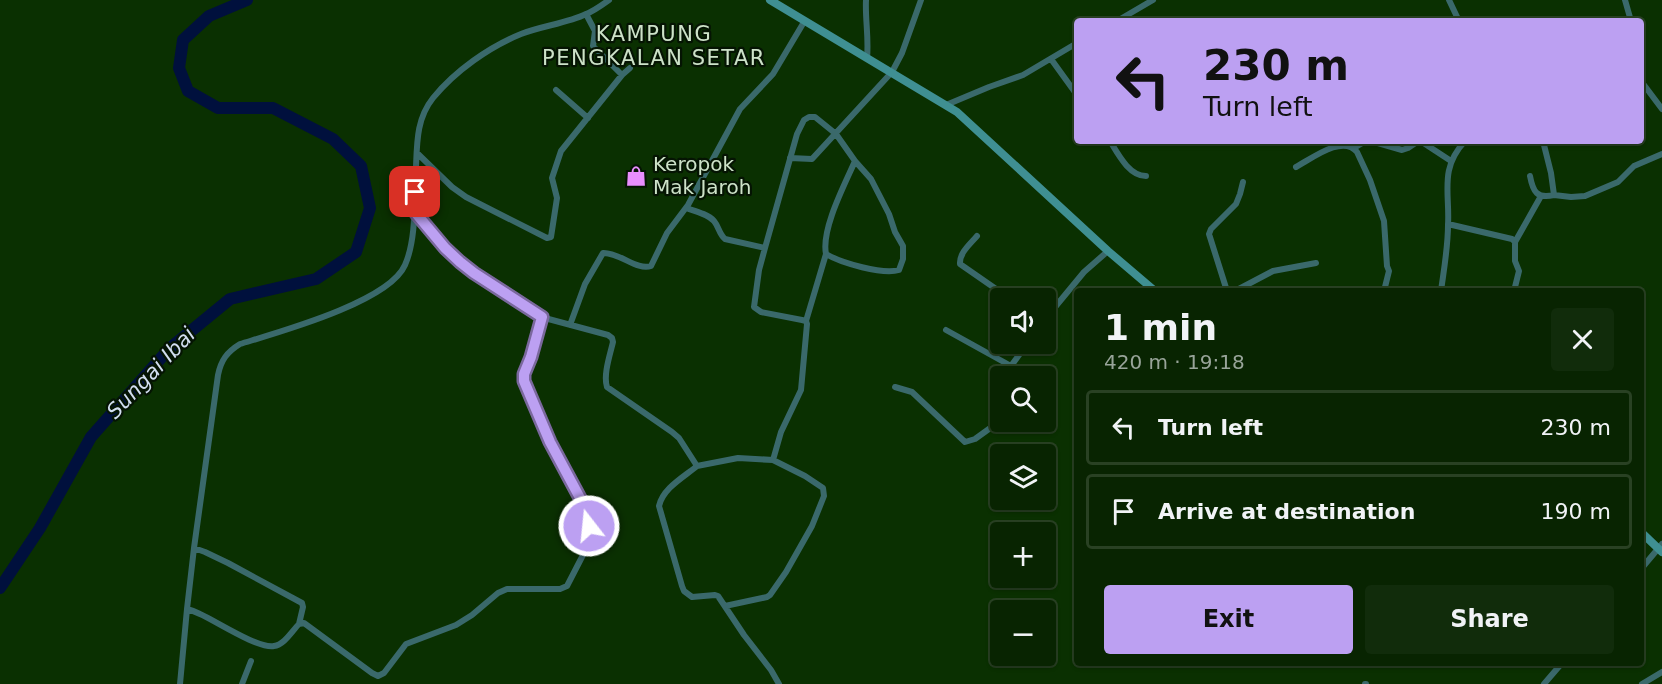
<!DOCTYPE html>
<meta charset="utf-8">
<style>
body{margin:0;font-family:"DejaVu Sans",sans-serif;background:#112c0b;color:#f1f3f6;height:100vh;display:flex;flex-direction:column;font-size:22px;white-space:nowrap}
*{box-sizing:border-box;margin:0}
p{font-size:20px;color:#98a499}
.icon{flex:none;width:33px;height:33px;fill:none;stroke:currentColor;stroke-width:2;stroke-linecap:round;stroke-linejoin:round}
.map{position:relative;flex:1;overflow:hidden}
.sheet{position:absolute;left:1074px;top:288px;width:570px;height:378px;display:flex;flex-direction:column;background:#082401;border-radius:6px;box-shadow:0 2px 4px #0004,0 0 0 2px #294123}
.sheet>*{flex:none}
.hud{position:absolute;left:1074px;top:18px;width:570px;height:126px;border-radius:6px;box-shadow:0 2px 4px #0004,0 0 0 2px #294123;background:#bca0f2;color:#111;overflow:hidden}
.buttons{position:absolute;left:990px;top:288px;display:grid;gap:12px}
.buttons a{display:grid;place-items:center;width:66px;height:66px;border-radius:6px;background:#082401;box-shadow:0 2px 4px #0004,0 0 0 2px #294123;font-size:30px}
.pin{position:absolute;display:grid;place-items:center;width:51px;height:51px;color:#fff;margin:-26px;border-radius:12px;box-shadow:0 3px 9px #0006}
.me{position:absolute;width:66px;margin:-33px;rotate:344deg;stroke-linejoin:round;filter:drop-shadow(0 0 4px #0008)}
.turn{display:flex;align-items:center;gap:21px;height:126px;padding:0 30px;font-size:27px}
.turn .icon{width:78px;height:78px;stroke-width:2.5}
.turn b{display:block;font-size:42px;line-height:51px}
.round{display:grid;place-items:center;flex:none;width:63px;height:63px;border-radius:6px;background:#112c0b}
.head{display:flex;align-items:center;justify-content:space-between;height:102px;padding:0 30px}
h1{font-size:36px;font-weight:700;line-height:45px}
.button{display:flex;gap:12px;margin-top:auto;padding:12px 30px}
.button a{flex:1;height:69px;border-radius:6px;background:#bca0f2;color:#111;font-size:24px;font-weight:700;line-height:69px;text-align:center}
.button a+a{background:#112c0b;color:#f1f3f6}
ul{padding:0;list-style:none}
li{display:flex;align-items:center;gap:18px;height:75px;margin:0 12px 9px;padding:0 18px;border:3px solid #294123;border-radius:6px}
li div{flex:1}
li b{display:block;font-size:22px}
li em{font-style:normal}
.map>svg:first-child{display:block}
.lines{fill:none;stroke-linecap:round;stroke-linejoin:round}
.river{stroke:#00103d;stroke-width:12}
.minor{stroke:#3a696b;stroke-width:6}
.secondary{stroke:#3f8f92;stroke-width:8}
.route-casing{stroke:#7a689d;stroke-width:15}
.route{stroke:#bca0f2;stroke-width:10}
.labels{text-anchor:middle;stroke-width:4.5;stroke-linejoin:round;paint-order:stroke}
.poi-label{font-size:20px;fill:#cde2c8;stroke:#051403;text-anchor:start}
.neighbourhood-label{font-size:21px;letter-spacing:1.5px;fill:#cde2c8;stroke:#051403}
.water-label{font-size:21px;font-style:italic;fill:#d2def0;stroke:#051403}
</style>
<div class="map">
<svg width="1662" height="684" viewBox="0 0 1662 684">
<rect width="100%" height="100%" fill="#0a3001"/>
<g class="lines">
<path class="river" d="M0 588 40 528 91 437 169 349 230 299 316 279 356 252 370 208 361 166 333 139 273 108H218L188 91 179 68 183 40 209 16 247 0"/>
<path class="minor" d="M866 0C865 19 869 38 867 58
M1449 0 1459 21
M1625 0 1631 21
M586 14 595 31 593 46 622 75
M1117 21 1153 0
M1051 59 1077 95
M1641 81 1662 109
M556 90 588 118
M946 105 989 87 1023 75 1077 43
M1110 141C1118 154 1129 176 1146 176
M1354 148 1364 142 1371 141 1402 150 1408 148 1417 142H1422L1451 161
M417 153 452 187 466 197 547 238 551 237 557 198 552 178 561 151 622 75 630 68
M790 158 812 159 892 72 902 53 921 0
M1296 167C1311 159 1343 134 1357 152L1370 180 1384 221 1387 266 1389 271 1384 291
M1530 176C1533 192 1537 199 1554 195L1551 173 1543 141
M1554 195 1571 197 1585 196 1618 182 1634 166 1662 154
M686 208C695 211 708 214 714 221 719 227 719 234 725 239L765 248
M414 211 445 248 460 262 474 273 524 306 541 317 608 335 612 338 613 342C610 355 603 375 607 387L672 432 679 438 697 466 738 458 773 460 781 432 801 390 807 324 806 321 802 320 761 312 754 307 759 270 765 248 797 134 804 120 809 117H815L836 134 855 161 871 179 889 214 895 232 903 246V259L899 270C883 275 841 263 826 254 821 229 845 184 855 161
M1448 224 1512 239 1515 242V261L1519 271 1514 291
M977 236C971 243 959 253 960 264L1009 298
M1515 242 1541 196
M1227 291 1209 234 1211 229 1236 204 1240 194 1243 182
M1235 291 1273 271 1316 263
M1441 291C1444 269 1448 247 1448 225 1450 193 1439 169 1465 141
M1046 318 1084 272 1108 251
M806 321 826 254
M570 325 585 284 603 253C619 252 637 271 651 266L667 233 688 205 740 109 773 74 804 22
M946 330 1011 366
M1006 376 1011 366 1027 344
M895 387 912 392 965 442 975 439 1000 421
M697 466C684 477 663 488 659 506L682 586 684 591 692 597 715 595 718 596 744 635 771 670 779 684
M194 548 205 552 228 563 302 603 303 607 299 624
M1641 569 1662 544
M725 606 767 597 770 595 786 572 812 526 824 496 823 488 805 476 773 460
M187 609C191 610 196 612 200 614 216 621 258 649 274 646 284 645 292 631 299 624L304 623 372 673 378 676 384 673 406 644 456 625 472 615 498 593 507 589H560L567 586 583 555 588 543 589 526 580 498 550 442 524 381V377L531 357 541 317
M180 684 187 609 194 548 218 375C221 360 227 352 240 344 279 332 389 302 405 265 417 238 414 197 416 167 417 141 417 118 433 98 455 71 489 47 521 34 541 26 568 23 586 14 594 11 602 5 609 0
M242 684 251 661
M1365 684H1366
M1544 684 1562 663
M1642 684 1662 672"/>
<path class="secondary" d="M770 0 957 112 1108 251 1155 291
M1641 532 1662 552"/>
</g>
<g class="lines">
<g class="route-casing">
<path id="route" d="M415 192 414 211 445 248 460 262 474 273 542 317 531 357 524 374V381L550 442 580 498 589 526"/>
</g>
<use href="#route" class="route"/>
</g>
<defs>
<g id="shop-bare" transform="scale(1.62)"><path d="M-5-2.5h2.3a2.7 3.5 0 0 1 5.4 0H5L5.5 6h-11ZM-1.5-2.5h3a1.5 2.3 0 0 0-3 0Z" fill="#e98efe" stroke="#051403" stroke-width="2.5" paint-order="stroke"/></g>
</defs>
<g fill-rule="evenodd">
<use href="#shop-bare" x="636" y="176"/>
</g>
<g class="labels">
<g class="poi-label">
<text x="653" y="171">Keropok<tspan x="653" dy="23">Mak Jaroh</tspan></text>
</g>
<g class="neighbourhood-label">
<text x="654" y="41">KAMPUNG<tspan x="654" dy="24">PENGKALAN SETAR</tspan></text>
</g>
<g class="water-label">
<text transform="translate(151 373) rotate(-46)" y="7">Sungai Ibai</text>
</g>
</g>
</svg>
<div class="buttons">
<a><svg class="icon" aria-label="sound" viewBox="0 0 24 24"><path d="M4 9h4l5-4v14l-5-4H4zM17 9q2 3 0 6"/></svg></a>
<a><svg class="icon" aria-label="search" viewBox="0 0 24 24"><circle cx="10" cy="10" r="6"/><path d="M15 15l6 6"/></svg></a>
<a><svg class="icon" aria-label="layers" viewBox="0 0 24 24"><path d="M12 4l9 5-9 5-9-5zM3 14l9 5 9-5"/></svg></a>
<a>+</a>
<a>−</a>
</div>
<div class="pin" style="left:415px;top:192px;background:#d93025"><svg class="icon" aria-label="arrive" viewBox="0 0 24 24"><path d="M6 21V4h12l-3 4 3 4H6"/></svg></div>
<svg class="me" style="left:589px;top:526px" viewBox="-20 -20 40 40"><circle r="17" fill="#bca0f2" stroke="#fff" stroke-width="3"/><path d="M0-11L8 9 0 5-8 9z" fill="#fff"/></svg>
<div class="hud">
<div class="turn"><svg class="icon" aria-label="left" viewBox="0 0 24 24"><path d="M17 20v-9H6M10 6l-5 5 5 5"/></svg><div><b>230 m</b>Turn left</div></div>
</div>
<section class="sheet">
<div class="head"><div><h1>1 min</h1><p>420 m · 19:18</p></div><a class="round"><svg class="icon" aria-label="close" viewBox="0 0 24 24"><path d="M6 6l12 12M18 6L6 18"/></svg></a></div>
<ul>
<li><svg class="icon" aria-label="left" viewBox="0 0 24 24"><path d="M17 20v-9H6M10 6l-5 5 5 5"/></svg><div><b>Turn left</b></div><em>230 m</em></li>
<li><svg class="icon" aria-label="arrive" viewBox="0 0 24 24"><path d="M6 21V4h12l-3 4 3 4H6"/></svg><div><b>Arrive at destination</b></div><em>190 m</em></li>
</ul>
<div class="button"><a>Exit</a><a>Share</a></div>
</section>
</div>
